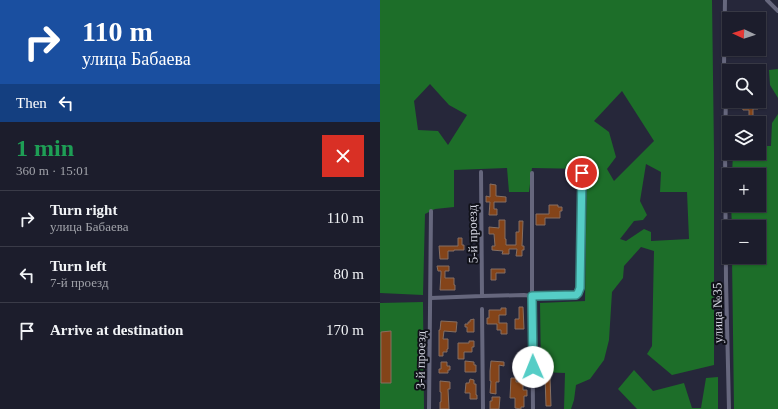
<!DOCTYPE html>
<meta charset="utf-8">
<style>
body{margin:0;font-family:"Times New Roman",serif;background:#292a38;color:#f1f3f6;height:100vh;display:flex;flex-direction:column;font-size:15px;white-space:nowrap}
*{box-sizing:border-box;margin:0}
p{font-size:13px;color:#a0a2a9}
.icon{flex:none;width:22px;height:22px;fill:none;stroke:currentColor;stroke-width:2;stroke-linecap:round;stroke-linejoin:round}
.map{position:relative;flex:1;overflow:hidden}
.side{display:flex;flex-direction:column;background:#1c1d2c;width:380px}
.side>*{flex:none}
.hud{background:#1a4fa0;color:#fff;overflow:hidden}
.needle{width:26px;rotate:273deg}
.fabs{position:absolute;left:342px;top:12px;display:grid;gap:8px}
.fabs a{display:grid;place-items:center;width:44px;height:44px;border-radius:0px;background:#1c1d2c;box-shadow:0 1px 3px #0004,0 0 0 1px #3a3b48;font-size:20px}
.pin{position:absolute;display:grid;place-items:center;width:34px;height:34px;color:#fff;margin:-17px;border:2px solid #fff;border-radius:50%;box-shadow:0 1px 4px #0007}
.me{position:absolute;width:44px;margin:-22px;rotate:359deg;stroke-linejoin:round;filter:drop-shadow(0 0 3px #0008)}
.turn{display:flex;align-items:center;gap:14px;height:84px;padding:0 16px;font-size:18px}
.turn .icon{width:52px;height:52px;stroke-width:2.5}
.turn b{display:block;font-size:28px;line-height:34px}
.then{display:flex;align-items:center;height:38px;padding:0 16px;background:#0003;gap:8px;font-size:15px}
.round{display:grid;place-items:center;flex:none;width:42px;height:42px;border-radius:0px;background:#292a38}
.head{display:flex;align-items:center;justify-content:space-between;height:68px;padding:0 16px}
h1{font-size:24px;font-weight:800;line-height:30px;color:#1e9e55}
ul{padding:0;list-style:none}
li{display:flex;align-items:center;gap:12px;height:56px;padding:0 16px;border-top:1px solid #3a3b48}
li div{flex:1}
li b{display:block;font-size:15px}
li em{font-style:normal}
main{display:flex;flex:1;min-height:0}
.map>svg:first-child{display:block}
.forest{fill:#1d6e29;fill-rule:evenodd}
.building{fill:#844419;stroke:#866f62}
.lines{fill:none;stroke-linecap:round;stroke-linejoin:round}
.street{stroke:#66677d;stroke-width:4}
.route-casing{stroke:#378581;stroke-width:10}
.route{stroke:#55cdc6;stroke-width:7}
.labels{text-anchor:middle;stroke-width:4;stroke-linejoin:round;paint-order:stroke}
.street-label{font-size:13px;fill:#d3d4e0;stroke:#101119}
</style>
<main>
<section class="side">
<div class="hud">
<div class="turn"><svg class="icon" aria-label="right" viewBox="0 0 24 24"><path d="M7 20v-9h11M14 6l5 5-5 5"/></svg><div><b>110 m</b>улица Бабаева</div></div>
<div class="then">Then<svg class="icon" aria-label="left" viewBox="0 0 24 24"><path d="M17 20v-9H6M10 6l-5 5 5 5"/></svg></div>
</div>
<div class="head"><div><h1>1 min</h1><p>360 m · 15:01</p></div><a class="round" style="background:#d93025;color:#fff"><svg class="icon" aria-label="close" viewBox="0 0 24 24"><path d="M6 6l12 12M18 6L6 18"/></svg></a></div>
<ul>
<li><svg class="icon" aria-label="right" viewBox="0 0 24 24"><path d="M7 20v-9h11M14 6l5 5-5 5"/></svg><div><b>Turn right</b><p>улица Бабаева</p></div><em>110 m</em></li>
<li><svg class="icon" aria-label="left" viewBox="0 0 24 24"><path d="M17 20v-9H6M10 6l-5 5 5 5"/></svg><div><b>Turn left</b><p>7-й проезд</p></div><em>80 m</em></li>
<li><svg class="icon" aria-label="arrive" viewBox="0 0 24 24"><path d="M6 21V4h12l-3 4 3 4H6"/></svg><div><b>Arrive at destination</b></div><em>170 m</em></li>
</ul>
</section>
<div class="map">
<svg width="398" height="409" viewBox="0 0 398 409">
<rect width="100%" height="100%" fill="#26273a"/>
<path class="forest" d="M0 0H332L334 152V365L292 375 267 354 272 346 274 251 261 247 244 266 243 278 232 292 229 340 224 360 210 379 196 385 194 400 191 409H184L185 373 161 372 160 303 205 301 207 169 152 168 149 192H129L127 168 74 170V207L55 209 45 214 43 295 0 293ZM50 84 69 105 87 115 68 145 58 131 38 130 34 101ZM242 91 274 141 234 181 227 169 236 157 229 132 214 121ZM266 164 281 172 280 192H307L309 239 271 241V232L264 229 246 241 240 239 254 221 263 220 267 215 260 201Z
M398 69V98L390 85 389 70Z
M398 114V409H354L352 257H379V227H352L351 205H379V175H352L353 153H379V146H391L392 123Z
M43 302 44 409H0V303Z
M254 370 273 391 304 383 312 408H321L326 378 338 377V409H257L238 389Z"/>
<path class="building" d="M378 105V109H373V119H369V110H363L362 106Z
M110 184 116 185V196L126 197V202H114V209H117V215H109L110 202H106V196L110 197Z
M169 205H178V207H182V211H180V218H165V225H156V214H169Z
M119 220H125V239H126V245H136V232H139V221H143L142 246H144V250H142V256H136L137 249H129V254H122L123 251 112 250V246H115L114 234H109V227L119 228Z
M78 238H82V245H84V250H74V251H68V259H60L59 246H78Z
M57 266H69V271H65V278H74V285H75V290H60L61 274V271H58Z
M111 269H125V273H116V280H111Z
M139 307H143L144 329H135V319H139Z
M121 308H126V315H119V323H127V334H121V330H117V324H107V318H109V310H121Z
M94 319V332H87V327H85V324H88V322H90V320Z
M61 321 77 322 76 332 64 331 63 339H68V349H67V352H63V356H59V330H60Z
M11 331V383H1V332Z
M89 341H94V347H92V352H84V359H78V343H89Z
M85 361 94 362V365H96V372H85Z
M111 361 124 362V366L119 365V382H116V394L110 393 111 381H110V371Z
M61 362H67V366H70V370H68V373H59V369H61Z
M139 363H143V364H145V372H136V369H135V365H139Z
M165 376H170L171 406H166Z
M131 378H136V382H143V390H147V396H144V407H141V409L135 408V398H130Z
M90 379 94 380V384H96V395H97V399H90V393H85L86 383H89Z
M60 381 70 382V389H68L69 409H60V402H61V392H60Z
M112 397H120L119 409H110V401H112Z"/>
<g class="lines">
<path class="street" d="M345 0 344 66 346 95 345 144 346 280 349 409
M387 0 398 11
M101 172 102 296
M152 173V296L153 409
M51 298 102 296 144 295 152 296 195 295 198 293 200 288 202 173
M102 309 103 409
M49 409 51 211"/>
</g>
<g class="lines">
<g class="route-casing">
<path id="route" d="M153 367 152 296 196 295 198 293 200 288 202 173"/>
</g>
<use href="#route" class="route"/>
</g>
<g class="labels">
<g class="street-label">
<text transform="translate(92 234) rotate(-91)" y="5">5-й проезд</text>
<text transform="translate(337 313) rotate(-91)" y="5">улица №35</text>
<text transform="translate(40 360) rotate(-89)" y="5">3-й проезд</text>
</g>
</g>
</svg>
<div class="fabs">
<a><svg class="needle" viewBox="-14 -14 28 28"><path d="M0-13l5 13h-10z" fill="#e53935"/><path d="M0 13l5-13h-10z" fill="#a0a2a9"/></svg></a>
<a><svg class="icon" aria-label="search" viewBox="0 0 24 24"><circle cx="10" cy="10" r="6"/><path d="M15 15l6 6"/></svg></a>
<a><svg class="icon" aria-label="layers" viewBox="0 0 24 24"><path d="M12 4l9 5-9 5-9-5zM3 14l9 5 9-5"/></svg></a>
<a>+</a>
<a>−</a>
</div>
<div class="pin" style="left:202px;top:173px;background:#d93025"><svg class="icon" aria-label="arrive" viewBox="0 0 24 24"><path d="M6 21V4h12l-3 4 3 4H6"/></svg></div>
<svg class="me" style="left:153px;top:367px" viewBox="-20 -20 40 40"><circle r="19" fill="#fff"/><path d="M0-13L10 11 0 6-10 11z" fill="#55cdc6"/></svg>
</div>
</main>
